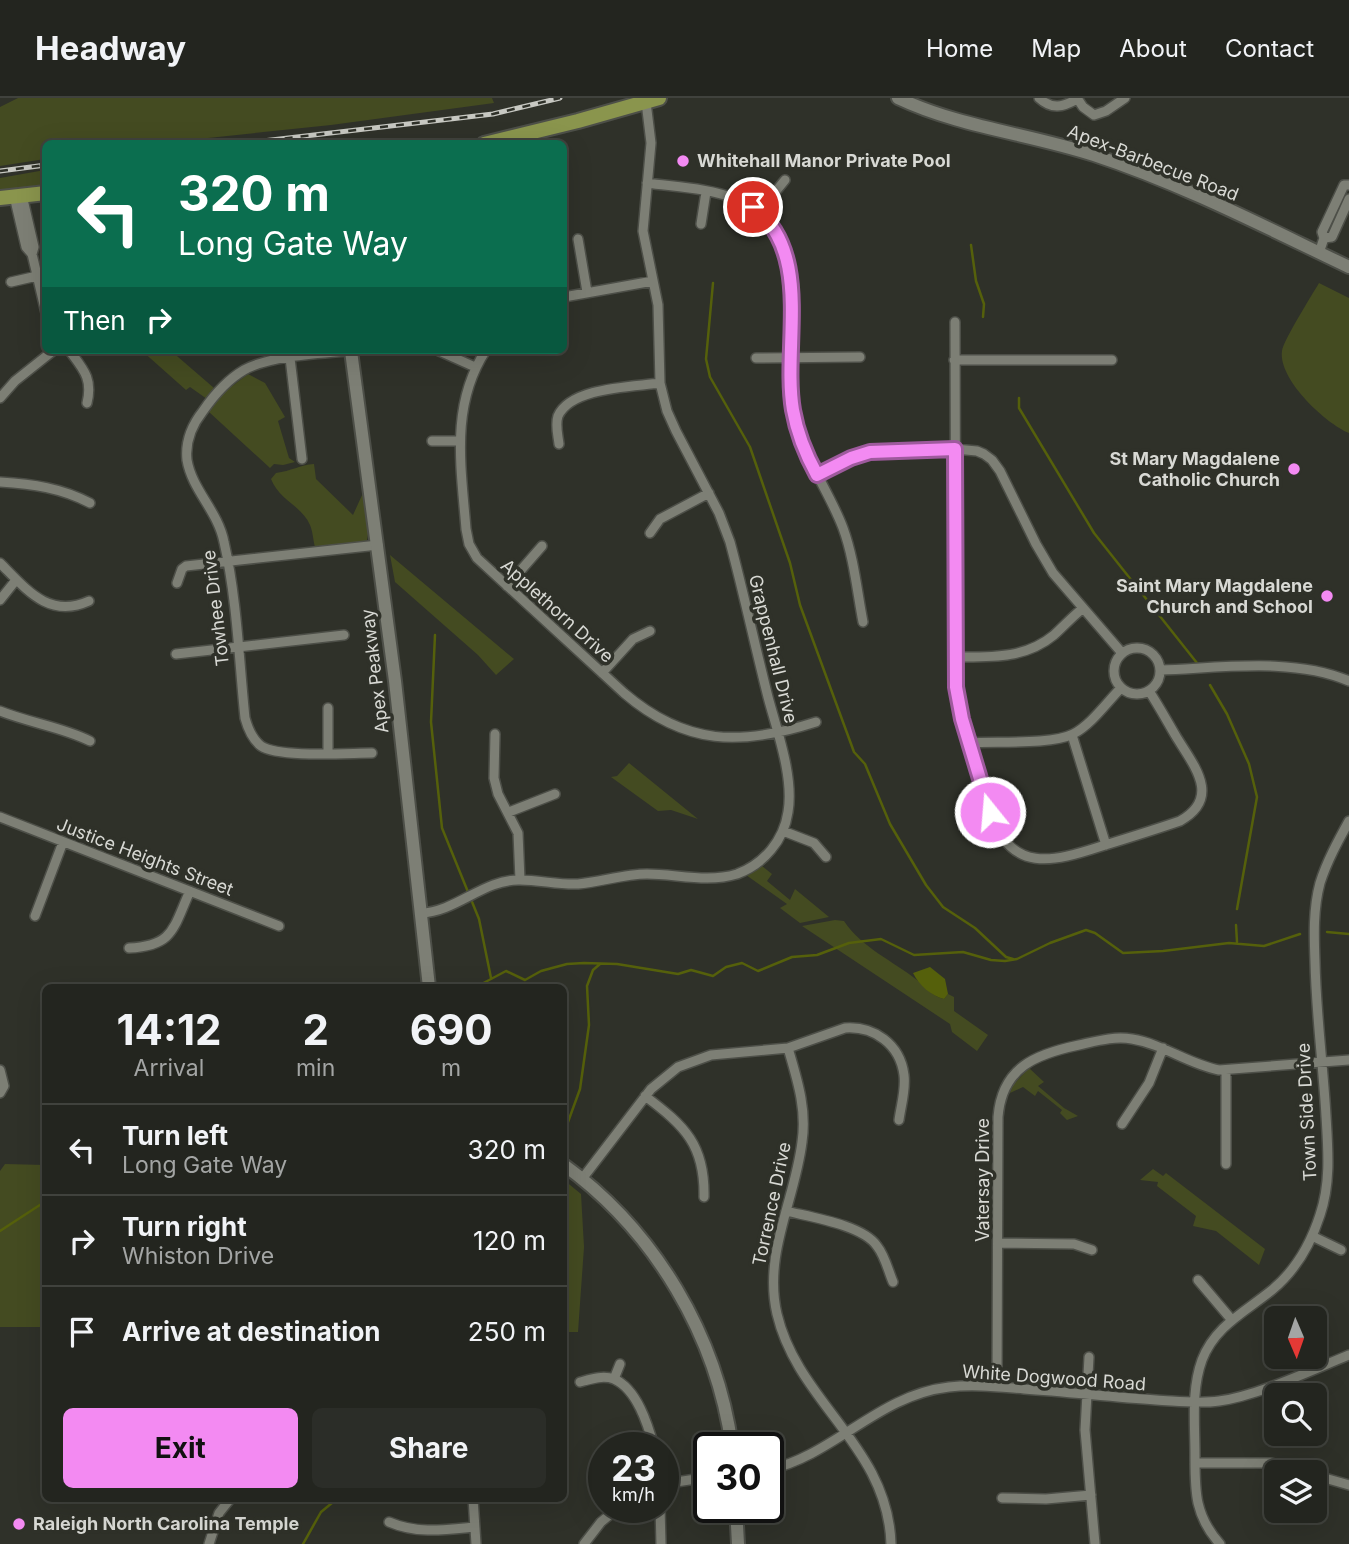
<!DOCTYPE html>
<style>
body{margin:0;font-family:Inter,sans-serif;background:#2b2d28;color:#f1f3f6;height:100vh;display:flex;flex-direction:column;font-size:26px;white-space:nowrap}
*{box-sizing:border-box;margin:0}
p{font-size:23px;color:#a3a5a4}
.icon{flex:none;width:38px;height:38px;fill:none;stroke:currentColor;stroke-width:2;stroke-linecap:round;stroke-linejoin:round}
.map{position:relative;flex:1;overflow:hidden}
.details{position:absolute;left:42px;top:886px;width:525px;height:518px;display:flex;flex-direction:column;background:#23251f;border-radius:10px;box-shadow:0 7px 28px #0002,0 0 0 2px #40423d}
.details>*{flex:none}
.hud{position:absolute;left:42px;top:42px;width:525px;height:214px;border-radius:10px;box-shadow:0 7px 28px #0002,0 0 0 2px #40423d;background:#0b6e4f;color:#fff;overflow:hidden}
.needle{width:46px;rotate:178deg}
.controls{position:absolute;left:1264px;top:1208px;display:grid;gap:14px}
.controls a{display:grid;place-items:center;width:63px;height:63px;border-radius:10px;background:#23251f;box-shadow:0 7px 28px #0002,0 0 0 2px #40423d;font-size:35px}
.speed{position:absolute;left:588px;top:1334px;display:flex;gap:14px;font-size:35px;font-weight:700;text-align:center}
.speed>*{display:grid;place-content:center;width:91px;height:91px;border-radius:50%;background:#23251f;box-shadow:0 7px 28px #0002,0 0 0 2px #40423d;line-height:1}
.speed small{font-size:18px;font-weight:400}
.speed .limit{border:4px solid #111;border-radius:10px;background:#fff;color:#111}
.pin{position:absolute;display:grid;place-items:center;width:60px;height:60px;color:#fff;margin:-30px;border:4px solid #fff;border-radius:50%;box-shadow:0 2px 7px #0007}
.me{position:absolute;width:77px;margin:-38px;rotate:343deg;stroke-linejoin:round;filter:drop-shadow(0 0 5px #0008)}
.turn{display:flex;align-items:center;gap:24px;height:147px;padding:0 21px;font-size:32px}
.turn .icon{width:91px;height:91px;stroke-width:2.5}
.turn b{display:block;font-size:49px;line-height:60px}
.then{display:flex;align-items:center;height:66px;padding:0 21px;background:#0003;gap:14px;font-size:26px}
.eta{display:flex;justify-content:space-evenly;align-items:center;height:119px;text-align:center}
.eta b{font-size:42px;font-weight:700;line-height:49px}
.primary-button{display:flex;gap:14px;margin-top:auto;padding:14px 21px}
.primary-button a{flex:1;height:80px;border-radius:10px;background:#f38af2;color:#111;font-size:28px;font-weight:700;line-height:80px;text-align:center}
.primary-button a+a{background:#2b2d28;color:#f1f3f6}
ul{padding:0;list-style:none}
li{display:flex;align-items:center;gap:21px;height:91px;padding:0 21px;border-top:2px solid #40423d}
li div{flex:1}
li b{display:block;font-size:26px}
li em{font-style:normal}
header{display:flex;align-items:center;gap:42px;box-sizing:border-box;height:98px;padding:0 35px;background:#23251f;border-bottom:2px solid #40423d}
header strong{font-size:33px}
nav{display:flex;gap:38px;margin-inline-start:auto;font-size:24px}
.map>svg:first-child{display:block}
.green{fill:#444b21}
.water{fill:#55600b}
.lines{fill:none;stroke-linecap:round;stroke-linejoin:round}
.stream{stroke:#55600b;stroke-width:2.5}
.street-casing{stroke:#4d4f48;stroke-width:12}
.secondary-casing{stroke:#4d4f48;stroke-width:16}
.primary-casing{stroke:#4d4f48;stroke-width:18}
.street{stroke:#7d7f75;stroke-width:9}
.secondary{stroke:#7d7f75;stroke-width:12}
.primary{stroke:#8a954d;stroke-width:14}
.rail-casing{stroke:#c7c8c2;stroke-width:5}
.rail{stroke:#2f3129;stroke-width:2.5;stroke-dasharray:8;stroke-linecap:butt}
.route-casing{stroke:#9e5a9d;stroke-width:18}
.route{stroke:#f38af2;stroke-width:12}
.poi-dot{fill:#f38af2;stroke:#2f3129;stroke-width:2.5}
.labels{text-anchor:middle;stroke-width:7;stroke-linejoin:round;paint-order:stroke}
.poi-label{font-size:18px;font-weight:bold;fill:#d8d9d4;stroke:#2f3129;text-anchor:start}
.street-label{font-size:18px;fill:#d8d9d4;stroke:#2f3129}
</style>
<header>
<strong>Headway</strong>
<nav><a>Home</a><a>Map</a><a>About</a><a>Contact</a></nav>
</header>
<div class="map">
<svg width="1349" height="1446" viewBox="0 0 1349 1446">
<rect width="100%" height="100%" fill="#2f3129"/>
<path class="green" d="M18 0H492L494 5 331 27 160 45 46 46 45 61 0 68V9Z
M45 72V90L0 96V80Z
M1319 185 1349 200V335C1325 325 1278 281 1282 253 1283 243 1312 197 1319 185Z
M141 252H170L214 290 207 301 190 289 186 292Z
M248 276 265 285 285 319 278 323 289 360 295 364 283 367 274 366 270 370 209 314 223 295Z
M314 366 316 381 353 417 363 395 369 430 367 442 360 445 315 449C313 442 313 434 310 427 302 408 279 402 271 381L276 375C291 373 300 367 314 366Z
M390 457 514 561 496 577 478 557 395 484Z
M629 665 698 721 671 712 658 713 611 679 617 678Z
M762 768 772 776 767 783 790 802 795 791 829 819 800 825 780 810 787 806 746 777Z
M835 822 844 823C861 849 893 863 917 882 926 890 932 898 944 901L948 896 954 899V913L988 937 977 953 952 934 950 926 802 828Z
M1029 970 1044 984 1038 988 1064 1010 1078 1018 1067 1022 1060 1015 1062 1012 1038 993 1035 998 1023 989 1010 995 1013 987Z
M5 1066 45 1067V1229H0V1073Z
M1153 1071 1163 1078 1166 1075 1265 1151 1259 1167 1216 1133 1193 1128 1196 1118 1157 1088 1158 1084 1140 1082Z
M564 1082 581 1096 584 1149 578 1234H564Z"/>
<path class="water" d="M930 869 945 881 948 896 944 901C931 898 919 887 913 875Z"/>
<g class="lines">
<path class="stream" d="M971 147 976 183 984 206 983 219
M713 185 706 261 710 279 750 349 790 465 800 507 854 654 865 666 890 726 926 787 943 809 975 830 1006 859 1013 861
M1019 300V310L1094 435 1197 565
M435 537 431 624 442 730 479 821 491 880
M1210 587 1227 616 1249 666 1257 699 1237 811
M1236 827 1237 844
M1327 834 1349 836
M476 889 506 873 525 882 541 873 567 866 584 865 617 866 678 876 691 872 713 878 726 869 742 865 758 873 792 859 817 857 849 845 881 841 914 857 963 854 991 862 1005 863 1017 861 1050 845 1086 832 1095 835 1123 855 1163 853 1229 845 1264 848 1300 836
M564 1035 580 991 589 927 587 888 593 872 600 866
M0 1133 46 1103
M303 1446 321 1414 338 1400"/>
<g class="street-casing">
<path id="street" d="M1039 0C1052 12 1063 9 1077 1
M1077 0 1083 9 1094 17 1106 13 1125 0
M647 85C676 89 709 90 736 101 822 136 777 254 795 323 805 362 829 393 843 430 854 460 857 493 863 524
M22 97 34 149 32 156
M14 98 26 149 32 156 46 215
M759 114 785 82
M701 126 706 94
M1324 140 1332 139 1349 101
M578 141 587 194
M1319 155 1324 140 1322 134 1344 87H1349
M11 184 37 178
M564 199 653 183
M955 224 956 589 962 621 990 714C1011 776 1053 764 1102 748 1128 740 1154 732 1180 723 1221 700 1195 669 1177 640 1168 625 1159 608 1149 593
M69 252C83 271 93 280 87 305
M359 252C329 255 270 257 244 272 227 282 214 297 203 313 192 327 185 344 187 362 192 392 218 413 224 444 237 501 239 562 245 620 248 631 252 641 261 648 279 660 348 655 372 655
M437 252 475 269
M486 252C450 307 461 368 466 431L469 446 477 460 624 595C686 648 741 648 816 624
M290 260 302 361
M756 260 860 259
M954 262H1112
M0 300 15 283 54 252
M432 343H460
M559 346C558 337 555 327 558 318 571 289 632 289 660 285
M817 377 851 360 880 352 955 351 977 353 984 356 992 362 1000 373 1036 446 1053 475 1122 555
M0 384C33 386 61 390 90 405
M650 435 660 421 709 395
M0 465C27 492 49 521 89 503
M177 485 182 471 186 468 378 447
M507 488 542 448
M0 502 16 482
M1114 573a23 23 0 1 1 46 0a23 23 0 1 1-46 0Z
M176 556 344 537
M955 559C991 559 1025 561 1054 537 1064 528 1072 519 1082 511
M1161 572C1220 570 1293 559 1349 583
M602 575 633 541 650 533
M0 613C30 625 62 629 90 643
M495 636 494 680 498 696 518 735 520 782
M1072 637 1106 747
M969 645C995 643 1051 647 1073 636 1091 627 1107 604 1121 590
M328 655V610
M509 714 555 696
M0 719 279 828
M783 733 814 745 826 759
M421 815C456 814 484 781 520 782 540 782 559 787 578 786 601 784 624 776 647 776 676 776 708 785 737 776 764 766 784 742 788 714 794 679 777 633 768 599 755 548 744 496 730 444L719 415 676 333 667 313 660 285 658 207 643 133 651 45 646 4
M35 818 63 744
M129 850C174 848 173 830 190 793
M788 950C797 981 807 1011 802 1044 795 1102 763 1156 777 1216 798 1305 888 1348 891 1446
M0 972 4 988 0 995
M1226 972V1066
M645 998C685 1028 705 1047 704 1099
M1122 1026 1149 985 1163 950
M582 1081 651 991 678 969 711 957 788 950 845 930C874 928 900 946 904 977 906 992 901 1007 899 1022
M786 1113C810 1119 863 1127 877 1148 885 1158 888 1172 893 1184
M1312 1138 1341 1152
M998 1145 1074 1146 1092 1152
M1198 1182 1231 1221
M1089 1259 1085 1332 1095 1446
M614 1281 620 1266
M580 1284C591 1281 603 1277 614 1281 637 1291 648 1327 654 1349
M997 1289 998 1019C1002 969 1036 956 1079 947 1097 943 1114 938 1132 941 1163 946 1188 966 1219 972L1349 962
M1195 1365H1271L1305 1374
M768 1372C835 1357 878 1297 949 1289 974 1286 999 1289 1024 1291 1068 1294 1112 1299 1156 1302 1177 1303 1198 1306 1219 1303 1257 1298 1312 1272 1349 1257
M1314 1377 1349 1387
M663 1386 709 1379
M473 1400 476 1446
M1002 1400 1046 1401 1091 1397
M660 1409 661 1446
M389 1424C417 1436 444 1432 474 1429
M209 1446 219 1415 231 1400
M584 1446 601 1424 619 1409
M1220 1446C1194 1417 1195 1392 1195 1357 1195 1326 1191 1292 1202 1262 1215 1228 1245 1214 1272 1192 1295 1173 1311 1145 1320 1117 1331 1085 1328 1051 1326 1018 1323 966 1316 915 1315 864 1314 838 1313 811 1320 785 1327 763 1338 743 1349 723"/>
</g>
<g class="secondary-casing">
<path id="secondary" d="M898 0C959 29 1030 36 1094 57 1182 86 1265 129 1349 169
M351 253 395 583 429 889
M564 1067C655 1133 717 1238 732 1349
M736 1409 738 1446"/>
</g>
<g class="primary-casing">
<path id="primary" d="M484 46 578 23 659 0
M0 100 46 95"/>
</g>
<use href="#street" class="street"/>
<use href="#secondary" class="secondary"/>
<use href="#primary" class="primary"/>
<g class="rail-casing">
<path id="rail" d="M237 46 493 16 560 0
M0 73 46 67"/>
</g>
<use href="#rail" class="rail"/>
</g>
<g class="lines">
<g class="route-casing">
<path id="route" d="M753 109C814 155 782 247 793 312 797 335 806 357 817 377L851 360 870 354 955 351 956 589 962 621 990 714"/>
</g>
<use href="#route" class="route"/>
</g>
<g class="poi-dot">
<circle cx="683" cy="63" r="7"/>
<circle cx="1294" cy="371" r="7"/>
<circle cx="1327" cy="498" r="7"/>
<circle cx="19" cy="1426" r="7"/>
</g>
<g class="labels">
<g class="poi-label">
<text x="697" y="69">Whitehall Manor Private Pool</text>
<text x="1280" y="367" text-anchor="end">St Mary Magdalene<tspan x="1280" dy="21">Catholic Church</tspan></text>
<text x="1313" y="494" text-anchor="end">Saint Mary Magdalene<tspan x="1313" dy="21">Church and School</tspan></text>
<text x="33" y="1432">Raleigh North Carolina Temple</text>
</g>
<g class="street-label">
<text transform="translate(1153 65) rotate(21)" y="6">Apex-Barbecue Road</text>
<text transform="translate(216 510) rotate(-97)" y="6">Towhee Drive</text>
<text transform="translate(557 513) rotate(42)" y="6">Applethorn Drive</text>
<text transform="translate(773 551) rotate(76)" y="6">Grappenhall Drive</text>
<text transform="translate(375 573) rotate(-97)" y="6">Apex Peakway</text>
<text transform="translate(145 759) rotate(21)" y="6">Justice Heights Street</text>
<text transform="translate(1307 1014) rotate(-93)" y="6">Town Side Drive</text>
<text transform="translate(983 1082) rotate(-90)" y="6">Vatersay Drive</text>
<text transform="translate(772 1106) rotate(-78)" y="6">Torrence Drive</text>
<text transform="translate(1054 1280) rotate(4)" y="6">White Dogwood Road</text>
</g>
</g>
</svg>
<div class="controls">
<a><svg class="needle" viewBox="-14 -14 28 28"><path d="M0-13l5 13h-10z" fill="#e53935"/><path d="M0 13l5-13h-10z" fill="#a3a5a4"/></svg></a>
<a><svg class="icon" aria-label="search" viewBox="0 0 24 24"><circle cx="10" cy="10" r="6"/><path d="M15 15l6 6"/></svg></a>
<a><svg class="icon" aria-label="layers" viewBox="0 0 24 24"><path d="M12 4l9 5-9 5-9-5zM3 14l9 5 9-5"/></svg></a>
</div>
<div class="speed"><div>23<small>km/h</small></div><div class="limit">30</div></div>
<div class="pin" style="left:753px;top:109px;background:#d93025"><svg class="icon" aria-label="arrive" viewBox="0 0 24 24"><path d="M6 21V4h12l-3 4 3 4H6"/></svg></div>
<svg class="me" style="left:990px;top:714px" viewBox="-20 -20 40 40"><circle r="17" fill="#f38af2" stroke="#fff" stroke-width="3"/><path d="M0-11L8 9 0 5-8 9z" fill="#fff"/></svg>
<div class="hud">
<div class="turn"><svg class="icon" aria-label="left" viewBox="0 0 24 24"><path d="M17 20v-9H6M10 6l-5 5 5 5"/></svg><div><b>320 m</b>Long Gate Way</div></div>
<div class="then">Then<svg class="icon" aria-label="right" viewBox="0 0 24 24"><path d="M7 20v-9h11M14 6l5 5-5 5"/></svg></div>
</div>
<section class="details">
<div class="eta">
<div><b>14:12</b><p>Arrival</p></div>
<div><b>2</b><p>min</p></div>
<div><b>690</b><p>m</p></div>
</div>
<ul>
<li><svg class="icon" aria-label="left" viewBox="0 0 24 24"><path d="M17 20v-9H6M10 6l-5 5 5 5"/></svg><div><b>Turn left</b><p>Long Gate Way</p></div><em>320 m</em></li>
<li><svg class="icon" aria-label="right" viewBox="0 0 24 24"><path d="M7 20v-9h11M14 6l5 5-5 5"/></svg><div><b>Turn right</b><p>Whiston Drive</p></div><em>120 m</em></li>
<li><svg class="icon" aria-label="arrive" viewBox="0 0 24 24"><path d="M6 21V4h12l-3 4 3 4H6"/></svg><div><b>Arrive at destination</b></div><em>250 m</em></li>
</ul>
<div class="primary-button"><a>Exit</a><a>Share</a></div>
</section>
</div>
